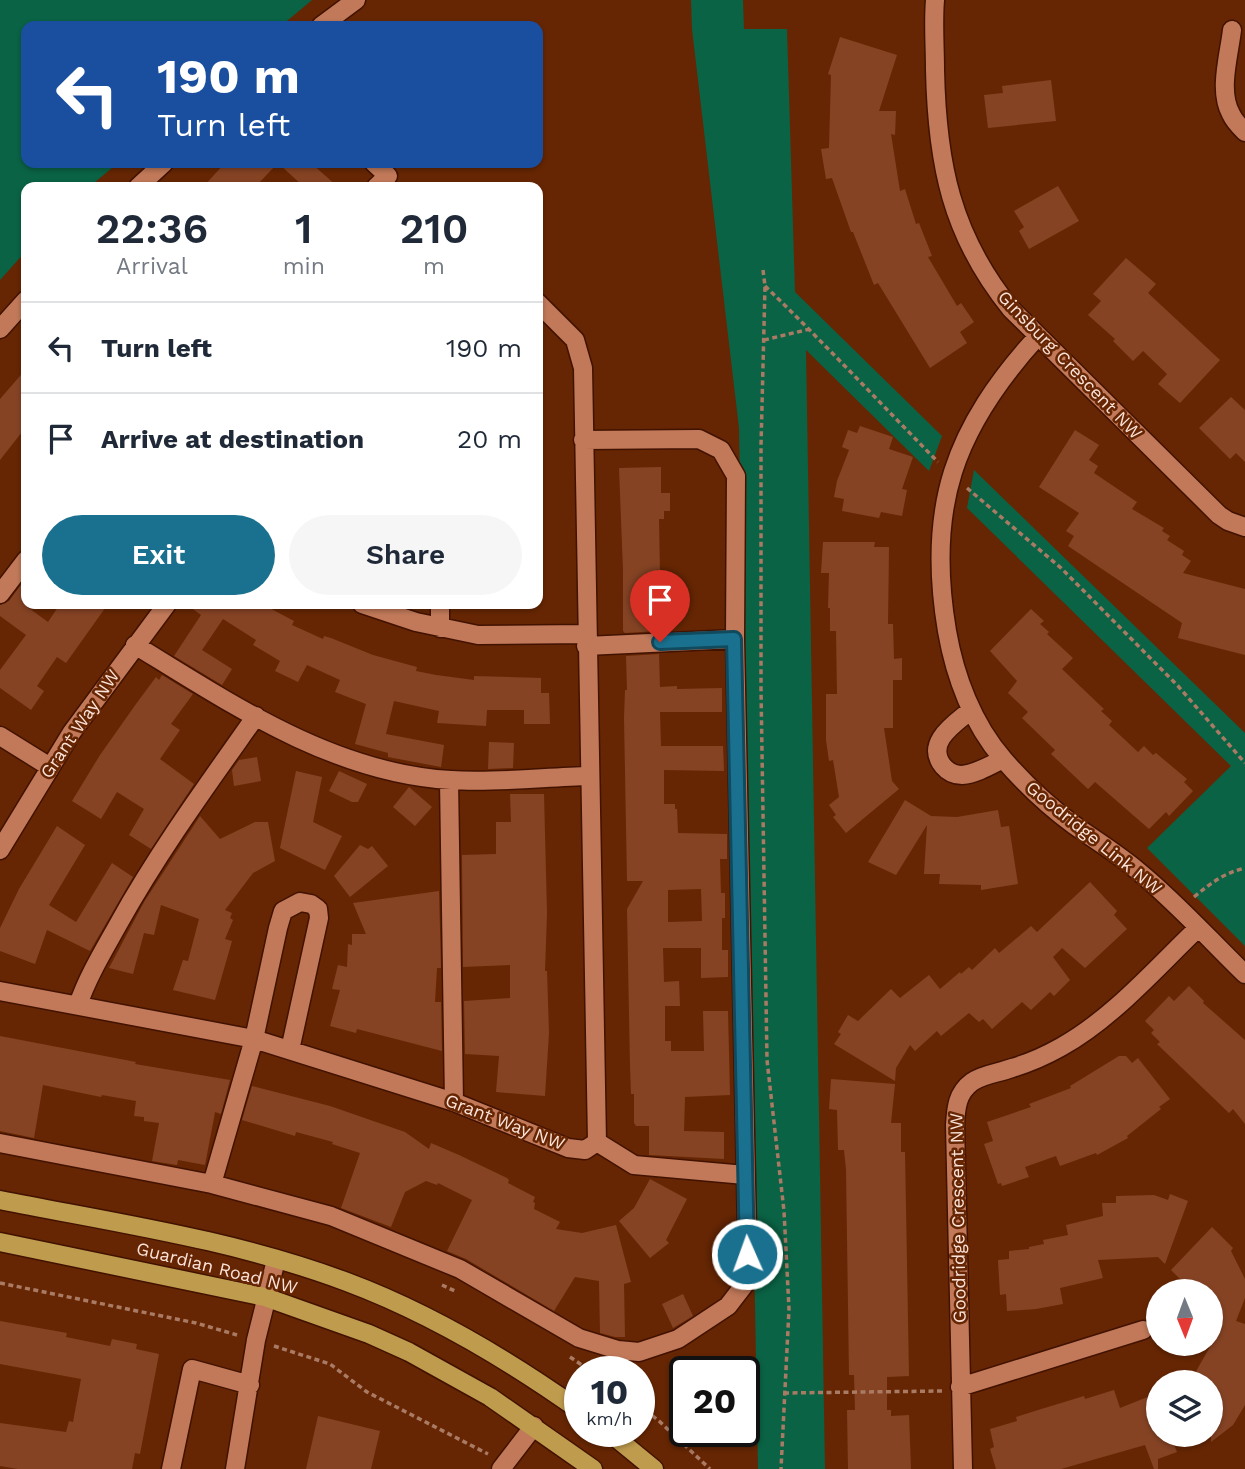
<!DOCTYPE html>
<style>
body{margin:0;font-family:"Work Sans",sans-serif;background:#f6f6f7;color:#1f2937;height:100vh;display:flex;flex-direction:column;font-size:26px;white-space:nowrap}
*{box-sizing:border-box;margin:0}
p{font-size:23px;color:#747a83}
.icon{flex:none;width:38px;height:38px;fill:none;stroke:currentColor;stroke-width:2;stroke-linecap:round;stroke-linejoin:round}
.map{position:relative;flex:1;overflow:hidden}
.details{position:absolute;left:21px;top:182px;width:522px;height:427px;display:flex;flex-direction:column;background:#fff;border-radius:14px;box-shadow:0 2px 5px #0004}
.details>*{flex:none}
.banner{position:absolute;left:21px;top:21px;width:522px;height:147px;border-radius:14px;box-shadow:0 2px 5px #0004;background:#1a4fa0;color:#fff;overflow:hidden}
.needle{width:46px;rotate:179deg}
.fabs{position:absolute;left:1146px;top:1279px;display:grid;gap:14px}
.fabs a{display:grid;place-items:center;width:77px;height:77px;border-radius:50%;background:#fff;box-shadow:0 2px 5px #0004;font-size:35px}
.speed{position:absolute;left:564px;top:1356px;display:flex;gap:14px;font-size:35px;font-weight:700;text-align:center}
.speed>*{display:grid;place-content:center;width:91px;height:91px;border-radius:50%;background:#fff;box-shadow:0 2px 5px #0004;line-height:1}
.speed small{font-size:18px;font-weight:400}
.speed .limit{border:4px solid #111;border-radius:10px;background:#fff;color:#111}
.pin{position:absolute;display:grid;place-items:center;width:60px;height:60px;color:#fff;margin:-72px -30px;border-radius:50% 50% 50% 0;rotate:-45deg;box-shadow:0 0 7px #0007}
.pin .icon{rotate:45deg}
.me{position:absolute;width:77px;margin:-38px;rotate:358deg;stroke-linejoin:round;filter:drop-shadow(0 0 5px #0008)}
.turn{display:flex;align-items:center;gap:24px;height:147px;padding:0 21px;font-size:32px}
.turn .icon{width:91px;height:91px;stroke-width:2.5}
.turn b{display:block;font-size:49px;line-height:60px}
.eta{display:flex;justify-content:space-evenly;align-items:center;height:119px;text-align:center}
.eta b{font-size:42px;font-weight:600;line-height:49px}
.action{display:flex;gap:14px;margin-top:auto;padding:14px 21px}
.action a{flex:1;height:80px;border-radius:42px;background:#1a718f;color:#fff;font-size:28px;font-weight:600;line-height:80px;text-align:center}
.action a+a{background:#f6f6f7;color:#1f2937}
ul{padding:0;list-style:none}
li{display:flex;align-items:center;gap:21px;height:91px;padding:0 21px;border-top:2px solid #e0e1e3}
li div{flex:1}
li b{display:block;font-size:26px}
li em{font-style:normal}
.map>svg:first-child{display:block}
.green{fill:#0a6345}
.building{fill:#854324;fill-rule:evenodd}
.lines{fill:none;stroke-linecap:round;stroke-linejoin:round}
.minor-casing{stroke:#421200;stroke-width:21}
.major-casing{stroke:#421200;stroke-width:21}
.path{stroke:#aa7b64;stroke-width:3.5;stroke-dasharray:5 3.5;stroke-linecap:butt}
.minor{stroke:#c17959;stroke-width:18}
.major{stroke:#be9b4d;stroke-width:18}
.route-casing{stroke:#11495d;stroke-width:18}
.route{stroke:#1a718f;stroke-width:12}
.labels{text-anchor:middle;stroke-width:5;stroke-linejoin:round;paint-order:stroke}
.street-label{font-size:18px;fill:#fce3d9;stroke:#662603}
</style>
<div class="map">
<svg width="1245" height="1469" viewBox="0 0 1245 1469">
<rect width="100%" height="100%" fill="#662603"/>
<path class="green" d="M0 0H312L281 26H26V163H118L89 187H26V251L0 280Z
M691 0H743L744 29H787L795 292 942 436 929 471 806 350 825 1469H758L739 428 692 29Z
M974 470 1245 733V946L1147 848 1231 766 967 508Z"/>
<path class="building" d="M840 37 897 55 879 111H896L895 135 891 134 900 191 905 189 916 224 919 223 932 256 928 257 957 306 961 303 974 322 960 332 967 343 930 368 878 283 874 285 853 232H851L832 178 826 179 821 149 829 148 831 75 828 74Z
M1051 80 1056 121 988 128 984 95 1003 93 1002 86Z
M225 163H311L338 187H304L278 163 255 187H203Z
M1058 186 1079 221 1029 249 1019 231 1024 227 1014 211Z
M1126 258 1156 284 1148 293 1220 360 1180 403 1158 384 1167 374 1143 351 1133 361 1113 341 1115 339 1088 315 1101 301 1093 294Z
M26 369V427L0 460V399Z
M1231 397 1245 410V462L1236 453 1230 459 1199 428Z
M860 426 893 437 889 449 913 457 902 489 907 490 902 516 881 512 879 518 842 511 844 499 834 497 837 481 849 450 842 447 848 430 857 433Z
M1075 430 1099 445 1089 460 1098 466 1094 473 1137 502 1132 509 1164 528 1162 531 1170 536 1167 540 1184 551 1182 555 1191 561 1183 573 1245 589V655L1178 638 1182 623 1068 546 1074 536 1066 531 1079 513 1039 487Z
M661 467V493H670V511H664V519H659L660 575H672L673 601H666V628H658V631L625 633 623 631V570L619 468Z
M823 542H875L874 547H889L888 624H893L894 659 902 658V680H893V728H884L892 781 899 789 846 833 833 817 836 815 829 805 839 797 833 760 829 761 826 740V694H837L836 631H830V608H828L829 573H821Z
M26 578V606L48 622 60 604H108L66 663 57 657 37 686 44 691 31 710 0 688V670L26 635 0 616V605L9 601Z
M186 604H262L294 621 292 625 323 639 324 636 331 638 373 655 417 667 416 671 436 675 474 680V676L541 678V693H549L550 724H524V710H487L486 726 437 723 439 711 394 701 386 734 444 745 441 767 388 757V753L355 744 366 704 335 692 340 680 307 665 298 682 275 671 280 661 253 645 256 640 223 619 202 650 232 669 222 685 174 656 201 615Z
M1031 609 1044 621 1040 624 1049 632 1047 634 1073 658 1062 669 1104 709 1101 711 1112 721 1109 725 1138 752 1144 746 1153 755 1156 753 1187 779 1184 782 1193 791 1169 816 1166 812 1149 829 1095 782 1088 789 1051 754 1055 750 1022 718 1028 712 1008 693 1017 681 990 651Z
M659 654 660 687 677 686V689L722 688V712H660L661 746H723L724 771 664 770V804H675V809H677L678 833 727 834V859H720L721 893H725V918H722V950H728V977L701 978V948H663L664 982 679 981 680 1006H665V1041H671V1051H704L703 1011H728L730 1095 685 1097 684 1131 724 1132V1159L649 1155V1126H636L634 1123V1094H631L630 1066 627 909 643 881H627L624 718 625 690H627L626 656ZM701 889 702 921 668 922V890Z
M162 675 193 694 171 724 180 730 160 759 194 784 151 849 129 835 144 809 117 792 101 819 72 801 100 755 136 704 156 677 159 680Z
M489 742 514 743 513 768 488 769Z
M257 757 261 781 234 786 232 770 239 760Z
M296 771 322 777 313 822 342 836 325 870 280 848Z
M339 771 367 784 358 802H352L329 791Z
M409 787 432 807 415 826 393 807Z
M510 794H544L547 913 545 971H547L549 1033 545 1096 496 1092 499 1056 465 1054 464 1001 510 998V965L463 967 462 855 496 854V822H511Z
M905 800 931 816 957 817 998 810 1001 827 1009 826 1018 884 981 890V885L939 884 940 874H924L927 825 896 875 868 862Z
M200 816 220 839 255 822H268L275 861 253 873 225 910 232 913 230 918 233 920 225 939 232 941 215 1000 173 990 183 960 188 961 199 919 161 905 154 935 144 933 133 974 109 968 144 902Z
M57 826 85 845 49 905 76 922 112 863 133 877 90 951 47 930 35 964 0 951V928L19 889Z
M360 845 368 849 372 846 388 866 350 897 334 876Z
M1090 882 1117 911 1114 915 1127 929 1085 968 1062 948 1053 957 1070 980 1054 996 1050 992 1031 1010 1022 1002 992 1029 983 1019 979 1022 969 1013 941 1036 937 1031 915 1051 910 1045 896 1068 895 1081 834 1044 841 1034 838 1032 848 1015 858 1021 891 989 900 998 929 975 940 989 960 972 961 974 969 967 972 970 995 948 999 953 1031 926 1037 932Z
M439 891 441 968H437L435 1002H441L442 1051 357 1029 356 1033 330 1026 340 990 332 989 338 965 347 967 348 944 352 945V934H366L353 903Z
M1189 986 1204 1001 1203 1003 1245 1040V1124L1233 1109 1229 1113 1157 1044 1160 1042 1151 1033 1154 1030 1145 1021 1169 996 1174 1001Z
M0 1036 136 1062 135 1064 230 1080 221 1114 215 1112 214 1118 205 1165 178 1160 177 1165 152 1161 159 1123 144 1121V1117L134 1116 136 1101 102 1095 101 1097 43 1085 34 1138 0 1131Z
M1119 1056H1126L1132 1063 1138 1058 1170 1099 1159 1107 1161 1109 1127 1136 1128 1138 1097 1155 1096 1153 1060 1166 1056 1156 1025 1167 1029 1177 1002 1186 1001 1183 998 1184 984 1144 993 1141 987 1122 1031 1107 1029 1104 1071 1088 1070 1086Z
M831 1079 895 1084 891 1123H901V1152H905L909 1376 887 1377V1410H891V1416L909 1415 911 1469H848L847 1410H855L854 1375H849L846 1169 844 1150H838L837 1110 829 1109Z
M252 1086 330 1106 405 1132 429 1149 431 1143 459 1155 507 1178 509 1180 508 1183 535 1197 533 1202 535 1203 534 1209 560 1222 556 1229 582 1233 616 1225 631 1282 624 1284 625 1337H615L600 1333 599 1281 575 1277 554 1311 466 1259 447 1251 472 1200 438 1183 437 1185 426 1181 405 1192 391 1227 341 1208 360 1153 332 1144 333 1142 296 1132 295 1136 242 1120Z
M650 1179 687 1199 666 1240 669 1243 650 1258 619 1221 634 1208Z
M1170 1194 1188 1201 1165 1264 1158 1257 1098 1260 1103 1278 1060 1288 1063 1304 1036 1309 1007 1311 1006 1294 1000 1295 998 1260 1009 1259V1251L1029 1249V1247L1044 1244 1043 1240 1068 1235 1066 1225 1103 1216 1102 1203H1116V1196L1154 1195 1168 1200Z
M1212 1227 1233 1248 1231 1251 1245 1279V1298L1236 1321 1245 1324V1405L1233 1425 1211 1442V1382H1190L1211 1345V1292H1193L1171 1270Z
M683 1294 693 1316 673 1328 662 1304Z
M0 1321 67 1333 66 1337 110 1346 112 1339 137 1344 136 1349 159 1354 140 1454 135 1453 132 1469H18L0 1466V1423L66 1432 69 1421 73 1422 81 1379 0 1364Z
M1114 1390 1120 1408 1155 1394 1158 1403V1435H1170L1177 1452 1158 1459V1469H1154L1145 1445 1061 1469H996L990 1449 994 1447 990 1429 1017 1421 1016 1417 1038 1410 1084 1396 1085 1399Z
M318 1416 380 1431 371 1469H306Z"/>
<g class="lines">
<g class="minor-casing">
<path id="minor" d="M935 0C933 23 935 46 935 70 937 163 951 235 1011 309L1219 515 1228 521 1245 527
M321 26 356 0
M1232 30C1229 56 1218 91 1231 114 1234 121 1240 127 1245 132
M374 163 388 176 376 187
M138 187 164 163
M537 302 575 340 583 368 597 1142
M0 329 26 300
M1038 336C954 428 926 507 947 631 955 677 973 725 1004 760 1025 784 1048 806 1074 825 1095 840 1118 854 1138 871 1176 902 1210 940 1245 974
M0 594 26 560
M362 604 416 622 478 635 586 634
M440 604V628
M135 645C231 704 335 774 451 780 497 783 545 777 590 776
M586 646 735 639
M971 710C956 723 924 742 943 766 948 772 954 775 962 775 976 774 991 765 1003 759
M0 736 50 767
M449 780 454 1102
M0 850 72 732 167 604
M0 991 254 1039 454 1102 568 1148 585 1150 597 1142
M78 1005C88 976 104 950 119 923 159 851 208 784 256 716
M597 1142 634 1165 745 1175
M0 1143 212 1184 331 1216 460 1269 579 1338 618 1350 639 1352 678 1339 728 1306 748 1280 735 639 736 476 721 450 699 439 583 440
M212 1184 254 1039 278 928 283 911 300 902 311 904 318 909 319 918 290 1050
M960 1387 1143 1330
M171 1469 192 1369 250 1385
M235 1469 256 1340 276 1260
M501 1469 534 1426
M963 1469 955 1125C956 1108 957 1093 972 1082 983 1074 999 1073 1012 1068 1029 1063 1045 1056 1061 1047 1113 1018 1155 969 1198 928"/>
</g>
<g class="major-casing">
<path id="major" d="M0 1200C116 1223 235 1240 347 1282 430 1313 507 1359 579 1410
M0 1242 265 1297 369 1334 409 1352 490 1397 593 1469
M609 1432 654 1469"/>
</g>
<path class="path" d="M763 270 765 286 761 446V690L767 1060 784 1211 789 1309 781 1469
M765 286C824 343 880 403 938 462
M764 340 810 329
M967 488 1061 568 1178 686 1245 763
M1194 897C1211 883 1224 873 1245 868
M0 1283 196 1323 237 1335
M442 1285 457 1292
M274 1346 330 1364 367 1392 488 1454
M570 1357 592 1372
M784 1393 943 1391
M639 1405 659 1421 710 1469"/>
<use href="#minor" class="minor"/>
<use href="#major" class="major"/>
</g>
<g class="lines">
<g class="route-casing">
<path id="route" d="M660 642 734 639 747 1254"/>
</g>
<use href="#route" class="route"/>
</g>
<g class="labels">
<g class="street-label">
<text transform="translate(1070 365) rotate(46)" y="6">Ginsburg Crescent NW</text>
<text transform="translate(80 724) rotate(-56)" y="6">Grant Way NW</text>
<text transform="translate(1094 838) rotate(39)" y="6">Goodridge Link NW</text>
<text transform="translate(505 1122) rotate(21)" y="6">Grant Way NW</text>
<text transform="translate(958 1218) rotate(-91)" y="6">Goodridge Crescent NW</text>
<text transform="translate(217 1268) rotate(14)" y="6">Guardian Road NW</text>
</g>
</g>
</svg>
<div class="fabs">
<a><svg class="needle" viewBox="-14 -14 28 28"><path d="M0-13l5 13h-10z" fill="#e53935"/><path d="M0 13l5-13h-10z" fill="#747a83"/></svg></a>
<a><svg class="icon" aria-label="layers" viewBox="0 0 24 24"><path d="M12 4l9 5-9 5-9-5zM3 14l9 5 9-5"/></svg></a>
</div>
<div class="speed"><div>10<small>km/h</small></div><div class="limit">20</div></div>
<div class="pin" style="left:660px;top:642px;background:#d93025"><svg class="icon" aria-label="arrive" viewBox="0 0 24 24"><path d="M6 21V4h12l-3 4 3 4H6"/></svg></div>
<svg class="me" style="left:747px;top:1254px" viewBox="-20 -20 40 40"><circle r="17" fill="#1a718f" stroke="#fff" stroke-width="3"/><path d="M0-11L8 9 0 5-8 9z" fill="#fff"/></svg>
<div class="banner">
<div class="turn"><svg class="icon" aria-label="left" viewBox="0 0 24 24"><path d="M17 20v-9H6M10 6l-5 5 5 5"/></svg><div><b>190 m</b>Turn left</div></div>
</div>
<section class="details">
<div class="eta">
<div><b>22:36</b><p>Arrival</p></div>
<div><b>1</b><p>min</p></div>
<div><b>210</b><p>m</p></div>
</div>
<ul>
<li><svg class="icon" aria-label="left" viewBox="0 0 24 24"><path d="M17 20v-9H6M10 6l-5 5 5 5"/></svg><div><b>Turn left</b></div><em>190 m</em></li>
<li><svg class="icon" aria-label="arrive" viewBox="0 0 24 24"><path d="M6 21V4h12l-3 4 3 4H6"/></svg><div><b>Arrive at destination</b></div><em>20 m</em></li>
</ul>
<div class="action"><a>Exit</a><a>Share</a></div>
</section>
</div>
